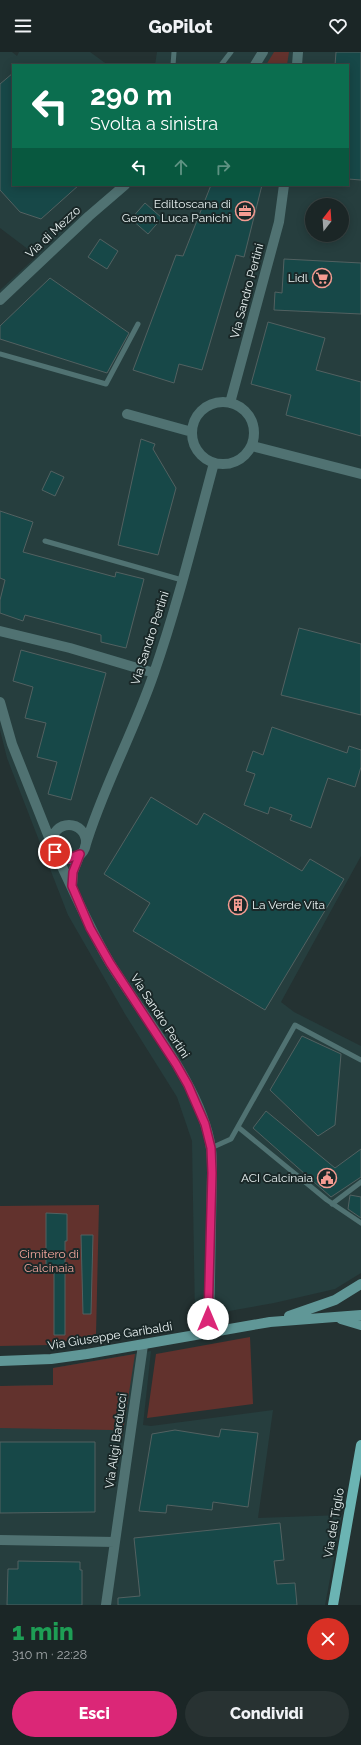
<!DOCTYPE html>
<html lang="it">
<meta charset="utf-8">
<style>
body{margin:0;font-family:Raleway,sans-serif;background:#283232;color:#f1f3f6;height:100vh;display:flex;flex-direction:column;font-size:15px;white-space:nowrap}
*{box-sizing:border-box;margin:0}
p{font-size:13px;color:#a0a5a7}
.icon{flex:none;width:22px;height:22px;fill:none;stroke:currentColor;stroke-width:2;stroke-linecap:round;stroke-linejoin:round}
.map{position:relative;height:1553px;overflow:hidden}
.drawer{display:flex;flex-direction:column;background:#1b2626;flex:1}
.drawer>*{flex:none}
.banner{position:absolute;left:12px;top:12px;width:337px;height:122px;border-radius:0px;box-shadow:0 2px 10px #0003,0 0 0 1px #394343;background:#0b6e4f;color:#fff;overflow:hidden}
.needle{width:26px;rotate:17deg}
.buttons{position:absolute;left:305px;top:146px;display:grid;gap:8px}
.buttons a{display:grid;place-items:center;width:44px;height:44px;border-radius:50%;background:#1b2626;box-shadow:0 2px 10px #0003,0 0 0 1px #394343;font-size:20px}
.pin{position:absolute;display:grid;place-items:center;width:34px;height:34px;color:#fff;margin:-17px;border:2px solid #fff;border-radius:50%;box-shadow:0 1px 4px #0007}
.me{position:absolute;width:44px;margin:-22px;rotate:0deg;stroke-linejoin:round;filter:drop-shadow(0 0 3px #0008)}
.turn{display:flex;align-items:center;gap:14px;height:84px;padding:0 12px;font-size:18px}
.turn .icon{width:52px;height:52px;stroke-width:2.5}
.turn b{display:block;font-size:28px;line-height:34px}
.lanes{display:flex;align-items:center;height:38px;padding:0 12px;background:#0003;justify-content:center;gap:20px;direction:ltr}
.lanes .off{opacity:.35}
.round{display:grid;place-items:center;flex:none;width:42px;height:42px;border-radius:21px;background:#283232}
.headline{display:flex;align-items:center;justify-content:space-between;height:68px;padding:0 12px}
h1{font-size:24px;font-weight:800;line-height:30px;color:#1e9e55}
.primary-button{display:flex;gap:8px;margin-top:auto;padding:8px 12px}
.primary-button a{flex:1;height:46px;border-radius:24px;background:#db2777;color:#fff;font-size:16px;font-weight:800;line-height:46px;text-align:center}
.primary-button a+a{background:#283232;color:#f1f3f6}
header{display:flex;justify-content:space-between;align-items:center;height:52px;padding:0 12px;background:#1b2626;font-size:18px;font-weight:800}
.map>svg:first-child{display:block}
.built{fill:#263e3e;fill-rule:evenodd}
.green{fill:#62322d}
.building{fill:#174848;stroke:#526161}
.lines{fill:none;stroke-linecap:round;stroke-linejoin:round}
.lane{stroke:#507272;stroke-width:5}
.street{stroke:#507272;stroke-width:10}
.secondary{stroke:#609797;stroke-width:10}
.primary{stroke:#6bb4b3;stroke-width:10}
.route-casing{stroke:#8e194d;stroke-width:10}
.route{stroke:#db2777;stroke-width:7}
.labels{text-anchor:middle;stroke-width:4;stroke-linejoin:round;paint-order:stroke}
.poi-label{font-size:12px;fill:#e9f2f2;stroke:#1a2828;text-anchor:end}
.street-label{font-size:12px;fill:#e9f2f2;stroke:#1a2828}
.park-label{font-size:12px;fill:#f4a79e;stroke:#1a2828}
</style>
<header><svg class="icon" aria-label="menu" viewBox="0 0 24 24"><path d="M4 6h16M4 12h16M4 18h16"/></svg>GoPilot<svg class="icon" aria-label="heart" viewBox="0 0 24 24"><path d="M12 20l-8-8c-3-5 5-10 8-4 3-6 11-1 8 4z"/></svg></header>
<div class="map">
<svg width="361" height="1553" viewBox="0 0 361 1553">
<rect width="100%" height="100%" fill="#243232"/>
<path class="built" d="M0 0H12L17 4 19 0H90L108 13H13V133H348V13H155L157 0H361V804L281 950 294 960 361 994V1221L335 1237 274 1251 195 1265 192 1089 177 1045 125 962 68 863 7 706 0 678V238L37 204 0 176ZM312 153H342V183H312Z
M151 1299 143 1373 151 1374 273 1358 258 1466 342 1463 325 1553H0V1334L53 1333V1316Z"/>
<path class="green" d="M274 0H289L287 13H266Z
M99 1153 96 1283 50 1293 0 1294V1154Z
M250 1285 253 1352 147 1366 156 1302Z
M135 1302 122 1386H117L118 1379 111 1378 0 1376V1334L53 1333V1316Z"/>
<path class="building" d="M336 0H361V128L348 127V13H335Z
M13 21V133H79L41 167 20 160 0 138V32Z
M211 133H262L244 205 236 203 202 318 179 312 174 331 133 318 176 203 183 204Z
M145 151 162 166 148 182 131 167Z
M100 187 118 199 107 217 88 205Z
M284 207 361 211V262L274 258 275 240 282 241Z
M50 226 129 281 107 321 0 287V274Z
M268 270 325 286 316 318 361 330V384L286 363 291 343 251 332Z
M141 387 155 392 153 397 176 436 158 503 118 493Z
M51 419 64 425 55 444 42 438Z
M0 459 33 470 23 500 115 525 116 520 144 527 126 596 101 590V583L25 563 23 569 0 561V548L5 528 0 526Z
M299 576 361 592V663L281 643Z
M21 598 106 621 71 748 48 742 57 710 37 705 46 671 25 666 33 635 13 629Z
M272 675 347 701 349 694 361 698V715L355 735 328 726 311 776 290 768 292 763 270 755 268 762 244 753 255 722 246 719 253 699 263 703Z
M151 745 197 773 204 761 302 819 310 807 344 827 265 958 133 879 150 851 104 822Z
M302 984 341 1002 335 1073 318 1084 270 1038Z
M266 1059 335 1116 361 1097V1125L331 1145 253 1076Z
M350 1143 361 1145V1166L348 1157Z
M46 1161 67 1162V1189H65V1283H54V1217H46Z
M81 1183H93L91 1262H83Z
M221 1377 258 1381 248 1455 213 1450 212 1458 167 1453 166 1461 139 1459 152 1382 175 1378 219 1385Z
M0 1390H95V1460L0 1461Z
M280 1471 284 1508 274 1509 277 1532 295 1531 297 1553H118V1546L140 1544 134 1486Z
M18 1509 80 1510V1518H82V1553H7L8 1517H18Z"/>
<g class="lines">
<path class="lane" d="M173 13 174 0
M221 13 231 0
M0 302 106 332 138 272
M45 489 182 528
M238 1075 327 1148 361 1171
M211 1096 231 1087 295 973 361 1008
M332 1152 361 1130"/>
<path class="street" d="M255 13 263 0
M297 13 298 0
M0 248 89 164 125 133
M192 381a31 31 0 1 1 62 0a31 31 0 1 1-62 0Z
M230 351 279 170 284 133
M127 362 192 380
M252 394 361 422
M0 579 70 596 154 621
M0 650 12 692 52 793
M52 790a17 17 0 1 1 34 0a17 17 0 1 1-34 0Z
M85 795C103 735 134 680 154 621 178 552 195 481 214 411
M55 800C73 837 89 876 110 911 142 963 203 1036 211 1097 212 1104 212 1113 212 1121L209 1281
M72 834 73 820 80 802
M0 1488 115 1490
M106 1553 143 1293"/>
<path class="secondary" d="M289 1264 335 1248 361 1232
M341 1267 361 1273
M0 1309 51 1307 87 1302 270 1270 361 1263"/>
<path class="primary" d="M333 1553 361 1393"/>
</g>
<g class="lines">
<g class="route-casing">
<path id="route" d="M55 800 67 807 80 802 73 820 72 834 90 876 110 911 176 1012 188 1033 205 1072 211 1096 212 1121 208 1267"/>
</g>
<use href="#route" class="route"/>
</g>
<defs>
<g id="office-ring" transform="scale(1)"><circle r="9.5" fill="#1a2828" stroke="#f59c92" stroke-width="1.5"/><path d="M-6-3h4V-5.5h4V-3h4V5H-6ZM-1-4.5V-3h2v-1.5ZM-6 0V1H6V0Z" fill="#f59c92"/></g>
<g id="supermarket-ring" transform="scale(1)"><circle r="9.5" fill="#1a2828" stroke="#f59c92" stroke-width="1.5"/><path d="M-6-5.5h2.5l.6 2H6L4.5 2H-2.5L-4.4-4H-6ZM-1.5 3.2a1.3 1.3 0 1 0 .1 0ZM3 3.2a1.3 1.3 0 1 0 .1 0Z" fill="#f59c92"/></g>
<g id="building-ring" transform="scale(1)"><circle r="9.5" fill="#1a2828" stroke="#f59c92" stroke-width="1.5"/><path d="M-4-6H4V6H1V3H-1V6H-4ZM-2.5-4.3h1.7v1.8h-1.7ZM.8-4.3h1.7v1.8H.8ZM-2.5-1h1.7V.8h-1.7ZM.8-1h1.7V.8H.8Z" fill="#f59c92"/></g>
<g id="civic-ring" transform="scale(1)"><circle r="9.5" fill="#1a2828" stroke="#f59c92" stroke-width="1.5"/><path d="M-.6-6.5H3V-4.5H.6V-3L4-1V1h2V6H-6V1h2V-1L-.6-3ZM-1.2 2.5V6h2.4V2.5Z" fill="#f59c92"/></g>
</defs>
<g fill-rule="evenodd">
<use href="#office-ring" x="245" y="159"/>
<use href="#supermarket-ring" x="322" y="226"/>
<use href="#building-ring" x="238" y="853"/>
<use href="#civic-ring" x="327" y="1126"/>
</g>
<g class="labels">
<g class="poi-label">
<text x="231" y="156">Ediltoscana di<tspan x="231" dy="14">Geom. Luca Panichi</tspan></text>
<text x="308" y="230">Lidl</text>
<text x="252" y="857" text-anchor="start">La Verde Vita</text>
<text x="313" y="1130">ACI Calcinaia</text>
</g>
<g class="street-label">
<text transform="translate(53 180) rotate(-43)" y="4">Via di Mezzo</text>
<text transform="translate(247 239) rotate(-75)" y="4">Via Sandro Pertini</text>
<text transform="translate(150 586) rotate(-72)" y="4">Via Sandro Pertini</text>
<text transform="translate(160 964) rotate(57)" y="4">Via Sandro Pertini</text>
<text transform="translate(110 1284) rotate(-9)" y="4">Via Giuseppe Garibaldi</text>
<text transform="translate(116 1389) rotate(-82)" y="4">Via Aligi Barducci</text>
<text transform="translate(334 1471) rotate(-80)" y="4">Via del Tiglio</text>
</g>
<g class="park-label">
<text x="49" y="1206">Cimitero di<tspan x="49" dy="14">Calcinaia</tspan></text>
</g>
</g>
</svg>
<div class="buttons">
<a><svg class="needle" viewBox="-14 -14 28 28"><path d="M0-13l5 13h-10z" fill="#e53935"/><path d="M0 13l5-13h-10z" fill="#a0a5a7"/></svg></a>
</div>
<div class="pin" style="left:55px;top:800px;background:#d93025"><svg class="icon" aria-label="arrive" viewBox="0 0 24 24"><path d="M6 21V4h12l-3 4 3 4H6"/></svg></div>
<svg class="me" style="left:208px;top:1267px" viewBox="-20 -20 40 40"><circle r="19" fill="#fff"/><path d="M0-13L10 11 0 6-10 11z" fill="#db2777"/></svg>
<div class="banner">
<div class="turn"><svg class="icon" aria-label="left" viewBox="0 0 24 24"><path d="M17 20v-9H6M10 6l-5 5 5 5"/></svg><div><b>290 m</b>Svolta a sinistra</div></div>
<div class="lanes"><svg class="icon" aria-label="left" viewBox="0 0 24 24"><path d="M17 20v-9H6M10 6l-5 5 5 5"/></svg><svg class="icon off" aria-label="ahead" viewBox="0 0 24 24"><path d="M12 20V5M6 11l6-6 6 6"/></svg><svg class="icon off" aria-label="right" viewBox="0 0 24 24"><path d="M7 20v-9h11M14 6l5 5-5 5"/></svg></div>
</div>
</div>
<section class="drawer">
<div class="headline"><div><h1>1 min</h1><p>310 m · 22:28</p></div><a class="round" style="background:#d93025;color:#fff"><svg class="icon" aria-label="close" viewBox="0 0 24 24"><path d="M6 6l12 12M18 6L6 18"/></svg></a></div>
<div class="primary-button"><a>Esci</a><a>Condividi</a></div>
</section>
